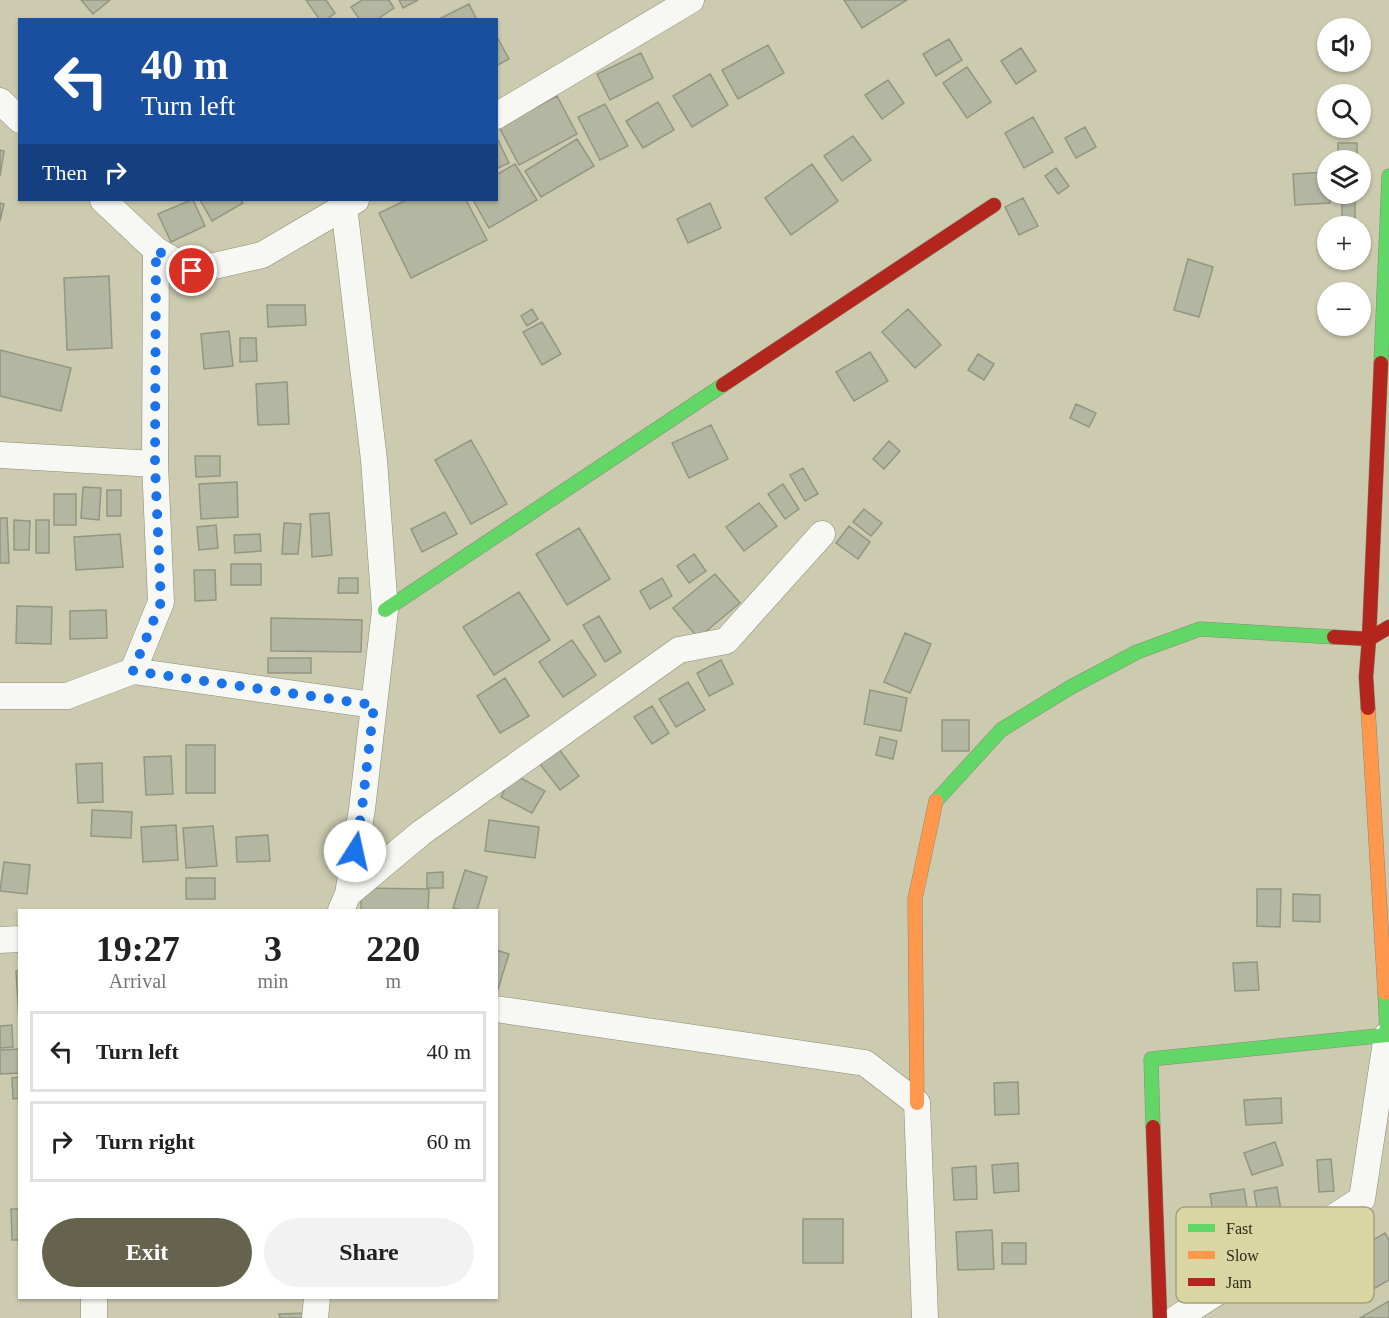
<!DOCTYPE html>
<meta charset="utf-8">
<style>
body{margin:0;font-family:Georgia,serif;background:#f2f2f2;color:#222;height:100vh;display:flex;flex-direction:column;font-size:22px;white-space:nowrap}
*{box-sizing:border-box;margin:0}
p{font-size:20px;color:#767676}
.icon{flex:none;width:33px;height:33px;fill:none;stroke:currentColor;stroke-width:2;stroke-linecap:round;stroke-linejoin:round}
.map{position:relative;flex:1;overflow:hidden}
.details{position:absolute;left:18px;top:909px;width:480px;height:390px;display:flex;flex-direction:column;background:#fff;border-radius:0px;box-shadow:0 2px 4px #0004}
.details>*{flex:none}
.banner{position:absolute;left:18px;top:18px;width:480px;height:183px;border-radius:0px;box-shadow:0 2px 4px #0004;background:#1a4fa0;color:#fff;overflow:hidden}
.controls{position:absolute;left:1317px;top:18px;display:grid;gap:12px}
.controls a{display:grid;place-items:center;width:54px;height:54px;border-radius:50%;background:#fff;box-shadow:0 2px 4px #0004;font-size:30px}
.pin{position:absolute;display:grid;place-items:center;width:51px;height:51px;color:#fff;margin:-26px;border:3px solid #fff;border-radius:50%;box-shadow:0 2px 6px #0007}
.me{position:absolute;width:66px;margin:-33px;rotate:10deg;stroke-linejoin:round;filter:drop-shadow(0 0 4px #0008)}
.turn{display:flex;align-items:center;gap:21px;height:126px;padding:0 24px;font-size:27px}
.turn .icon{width:78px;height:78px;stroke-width:2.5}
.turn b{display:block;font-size:42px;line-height:51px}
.then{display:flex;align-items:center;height:57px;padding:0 24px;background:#0003;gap:12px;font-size:22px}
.eta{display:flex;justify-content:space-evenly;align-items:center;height:102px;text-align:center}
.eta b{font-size:36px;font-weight:700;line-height:42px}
.action{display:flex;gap:12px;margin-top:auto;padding:12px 24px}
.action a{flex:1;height:69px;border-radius:36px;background:#65634d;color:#fff;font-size:24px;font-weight:700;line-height:69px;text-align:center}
.action a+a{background:#f2f2f2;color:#222}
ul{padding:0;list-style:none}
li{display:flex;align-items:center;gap:18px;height:81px;margin:0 12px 9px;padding:0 12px;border:3px solid #e0e0e0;border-radius:0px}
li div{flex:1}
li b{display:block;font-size:22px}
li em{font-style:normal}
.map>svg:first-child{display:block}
.building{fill:#b3b6a1;stroke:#939681;stroke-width:1.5}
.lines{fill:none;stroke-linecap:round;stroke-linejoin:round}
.street-casing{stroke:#8b8a75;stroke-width:27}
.fast-casing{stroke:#8b8a75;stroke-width:15}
.slow-casing{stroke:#8b8a75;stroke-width:15}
.jam-casing{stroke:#8b8a75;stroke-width:15}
.street{stroke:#f7f7f3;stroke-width:26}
.fast{stroke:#63d668;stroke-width:14}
.slow{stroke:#ff974d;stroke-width:14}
.jam{stroke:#b3261e;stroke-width:14}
.route{stroke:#1a73e8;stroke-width:10;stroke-dasharray:0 18}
.key{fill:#d9d6a3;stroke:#a5a379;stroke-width:1.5}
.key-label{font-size:16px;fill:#2d2b17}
</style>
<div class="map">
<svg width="1389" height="1318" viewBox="0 0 1389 1318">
<rect width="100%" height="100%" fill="#cccbb0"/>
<path class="building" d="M81 0H110L93 14Z
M306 0H326L335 13 326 20H320Z
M362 0H389L394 8 376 20H360L351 7Z
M399 0H418L403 8Z
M844 0H907L862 28Z
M469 4 477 20H437Z
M497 37 509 59 496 66V38Z
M949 39 962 60 936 76 923 54Z
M768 45 784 73 738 99 722 70Z
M1021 48 1036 71 1016 84 1001 61Z
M641 53 653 78 610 100 597 74Z
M967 67 991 102 967 118 943 83Z
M710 74 728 105 692 127 673 96Z
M888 80 904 103 882 119 865 95Z
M557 96 577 134 519 165 499 127Z
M658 102 674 130 643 148 626 121Z
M605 104 628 146 600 160 578 117Z
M1033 117 1053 152 1024 168 1005 133Z
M1085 127 1096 147 1076 158 1065 138Z
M496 136 509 163 496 169Z
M853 136 871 160 842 181 824 156Z
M577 139 594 166 541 197 525 171Z
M1338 143H1357V160H1338Z
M0 150 4 151 0 176Z
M515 164 537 200 489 228 473 200H496V175Z
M812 164 838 201 791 235 765 198Z
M1056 168 1069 186 1058 194 1045 176Z
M1328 172V194H1330V203L1295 205 1293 174Z
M1342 194H1355V219H1342Z
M1023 198 1038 226 1019 235 1005 207Z
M191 200H193L205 226 171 242 158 214Z
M200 200H241L243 203 212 221Z
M406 200H466L487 240 411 278 379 213Z
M0 203 4 204 0 221Z
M710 203 721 228 688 243 677 219Z
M1188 259 1213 267 1199 317 1174 310Z
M109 276 112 348 67 350 64 278Z
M267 305H305L306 325 268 327Z
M532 309 538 319 527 326 521 316Z
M908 309 941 345 915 368 882 332Z
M542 322 561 354 542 365 523 332Z
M229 331 233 366 204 369 201 334Z
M240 338H256L257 361 240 362Z
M0 350 71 368 61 411 0 396Z
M870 352 888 381 854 401 836 372Z
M978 354 994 364 984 380 968 370Z
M287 382 289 424 258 425 256 384Z
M1076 404 1096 413 1089 427 1070 418Z
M711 425 728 459 689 478 672 443Z
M471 440 507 504 471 524 435 460Z
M889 441 900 451 884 469 873 459Z
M195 456H220V476L196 477Z
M803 468 818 494 805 501 790 475Z
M237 482 238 517 201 519 199 484Z
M783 484 799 509 785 519 768 494Z
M83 487 101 488 99 520 81 518Z
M107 490H121V516H107Z
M54 494H76V525H54Z
M759 503 777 526 744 551 726 527Z
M864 509 882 523 871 536 853 522Z
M445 512 457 534 422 552 411 529Z
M329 513 332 555 312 557 310 514Z
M0 518H7L9 563H0Z
M14 520 30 521 29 550H14Z
M36 520H49V553H36Z
M284 523 301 524 298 554H282Z
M216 525 218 548 199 550 197 527Z
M849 526 870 542 858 559 836 543Z
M579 528 610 579 567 605 536 554Z
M120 534 123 567 76 570 74 537Z
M260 534 261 551 235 553 234 535Z
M694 554 706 571 689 583 677 566Z
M231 564H261V585H231Z
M194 570H215L216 600 195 601Z
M715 574 740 603 698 638 673 608Z
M339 578H358V593H338Z
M662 578 672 596 650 609 640 591Z
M519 592 550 640 494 675 463 627Z
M17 606 52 607 51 644 16 643Z
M106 610 107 638 70 639V611Z
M599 616 621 652 605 662 583 625Z
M271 618 362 620 361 652 271 651Z
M905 633 931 644 910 693 884 682Z
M572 640 596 675 563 697 539 662Z
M268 658H311V673H268Z
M721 660 733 684 709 696 697 673Z
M505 678 529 716 500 733 477 696Z
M688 682 705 710 676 727 659 699Z
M870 690 907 698 901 731 864 724Z
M652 706 669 733 652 744 634 717Z
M942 720H969V751H942Z
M880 737 897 741 893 759 876 755Z
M186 745H215V793H186Z
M558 748 579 776 560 790 539 763Z
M171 756 173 794 146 795 144 757Z
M102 763 103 802 78 803 76 764Z
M513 774 545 791 532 813 501 797Z
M92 810 132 812 131 838 91 836Z
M489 820 539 827 535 858 485 851Z
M176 825 178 860 143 862 141 827Z
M213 826 217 866 186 868 183 828Z
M268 835 270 861 237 862 236 837Z
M4 862 30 865 27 894 0 891Z
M465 870 487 877 477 910H462L453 908Z
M443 872V888H427V873Z
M186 878H215V899H186Z
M361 888 429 889 428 910H361Z
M1257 889H1281L1280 927 1257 926Z
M1293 894 1320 895V922L1293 921Z
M496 950 509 954 497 992H496Z
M1257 962 1259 990 1235 991 1233 963Z
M20 970V1020H19L16 971Z
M12 1025 13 1047 0 1048V1026Z
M20 1049V1073L0 1074V1050Z
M20 1077V1098L13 1099 12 1078Z
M1018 1082 1019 1114 995 1115 994 1083Z
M1281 1098 1282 1123 1246 1125 1244 1100Z
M1275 1142 1283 1165 1252 1175 1244 1153Z
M1331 1159 1334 1191 1319 1192 1317 1160Z
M1018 1163 1019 1191 994 1193 992 1165Z
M976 1166 977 1199 954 1200 952 1168Z
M1277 1187 1283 1222 1260 1226 1254 1191Z
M1244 1189 1248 1213 1214 1219 1210 1194Z
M11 1209H20V1240H12Z
M803 1219H843V1263H803Z
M992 1230 994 1269 958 1270 956 1232Z
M1385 1233 1389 1240V1280L1375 1288 1354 1251Z
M1002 1243H1026V1264H1002Z
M1389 1301V1318H1360Z
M310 1313V1318H280L279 1314Z"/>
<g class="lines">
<g class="street-casing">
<path id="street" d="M0 101 20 120
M496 116 691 0
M103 200 156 250 192 271 262 255 356 200
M0 455 155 464
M133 671 373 705
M0 696H67L133 671 161 602 155 464 156 250
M348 894 421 833 679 650 726 641 822 534
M341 910 348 894 362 809 385 610 374 460 344 206
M0 940 20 939
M496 1009 865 1063 917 1103 925 1318
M94 1298V1318
M315 1318 317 1298
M1177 1318 1362 1199 1387 1035H1389"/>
</g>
<g class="fast-casing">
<path id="fast" d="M1381 363 1389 176
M385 610 723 385
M936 801 1001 730 1071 687 1137 652 1200 629 1334 637
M1153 1127 1151 1059 1387 1035 1385 993"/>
</g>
<g class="slow-casing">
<path id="slow" d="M1368 708 1385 993
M917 1103 915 899 936 801"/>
</g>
<g class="jam-casing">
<path id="jam" d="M723 385 994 205
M1334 637 1369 639 1381 363
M1368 708 1366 677 1369 639 1389 627
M1153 1127 1160 1318"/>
</g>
<use href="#street" class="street"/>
<use href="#fast" class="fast"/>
<use href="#slow" class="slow"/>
<use href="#jam" class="jam"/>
</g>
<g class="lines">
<path class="route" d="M192 271 156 250 155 465 161 602 133 671 374 705 362 808 355 851"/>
</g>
<rect x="1176" y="1207" width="198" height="96" rx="9" class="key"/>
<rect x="1188" y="1224" width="27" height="8" fill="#63d668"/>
<rect x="1188" y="1251" width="27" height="8" fill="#ff974d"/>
<rect x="1188" y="1278" width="27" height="8" fill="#b3261e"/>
<g class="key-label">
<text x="1226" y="1234">Fast</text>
<text x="1226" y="1261">Slow</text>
<text x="1226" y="1288">Jam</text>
</g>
</svg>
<div class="controls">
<a><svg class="icon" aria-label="sound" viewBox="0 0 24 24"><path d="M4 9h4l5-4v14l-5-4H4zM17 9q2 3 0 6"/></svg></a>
<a><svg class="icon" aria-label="search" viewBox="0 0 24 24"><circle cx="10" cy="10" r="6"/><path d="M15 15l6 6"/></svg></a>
<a><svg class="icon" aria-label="layers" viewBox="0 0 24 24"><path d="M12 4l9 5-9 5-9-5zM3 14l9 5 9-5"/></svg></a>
<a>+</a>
<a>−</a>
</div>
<div class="pin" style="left:192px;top:271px;background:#d93025"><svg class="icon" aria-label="arrive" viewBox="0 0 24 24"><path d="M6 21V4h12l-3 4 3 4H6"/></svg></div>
<svg class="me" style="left:355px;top:851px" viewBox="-20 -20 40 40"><circle r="19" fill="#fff"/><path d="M0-13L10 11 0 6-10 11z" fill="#1a73e8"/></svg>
<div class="banner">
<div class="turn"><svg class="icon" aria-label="left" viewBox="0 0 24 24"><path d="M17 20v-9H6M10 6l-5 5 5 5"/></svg><div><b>40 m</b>Turn left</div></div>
<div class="then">Then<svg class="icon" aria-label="right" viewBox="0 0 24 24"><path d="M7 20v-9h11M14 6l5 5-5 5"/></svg></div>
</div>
<section class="details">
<div class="eta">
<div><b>19:27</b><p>Arrival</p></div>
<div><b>3</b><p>min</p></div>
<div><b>220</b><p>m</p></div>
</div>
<ul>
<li><svg class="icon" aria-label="left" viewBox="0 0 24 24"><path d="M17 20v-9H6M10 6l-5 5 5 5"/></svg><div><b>Turn left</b></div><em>40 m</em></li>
<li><svg class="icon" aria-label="right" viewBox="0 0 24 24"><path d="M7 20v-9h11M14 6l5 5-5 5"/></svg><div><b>Turn right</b></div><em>60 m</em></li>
</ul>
<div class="action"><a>Exit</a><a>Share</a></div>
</section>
</div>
